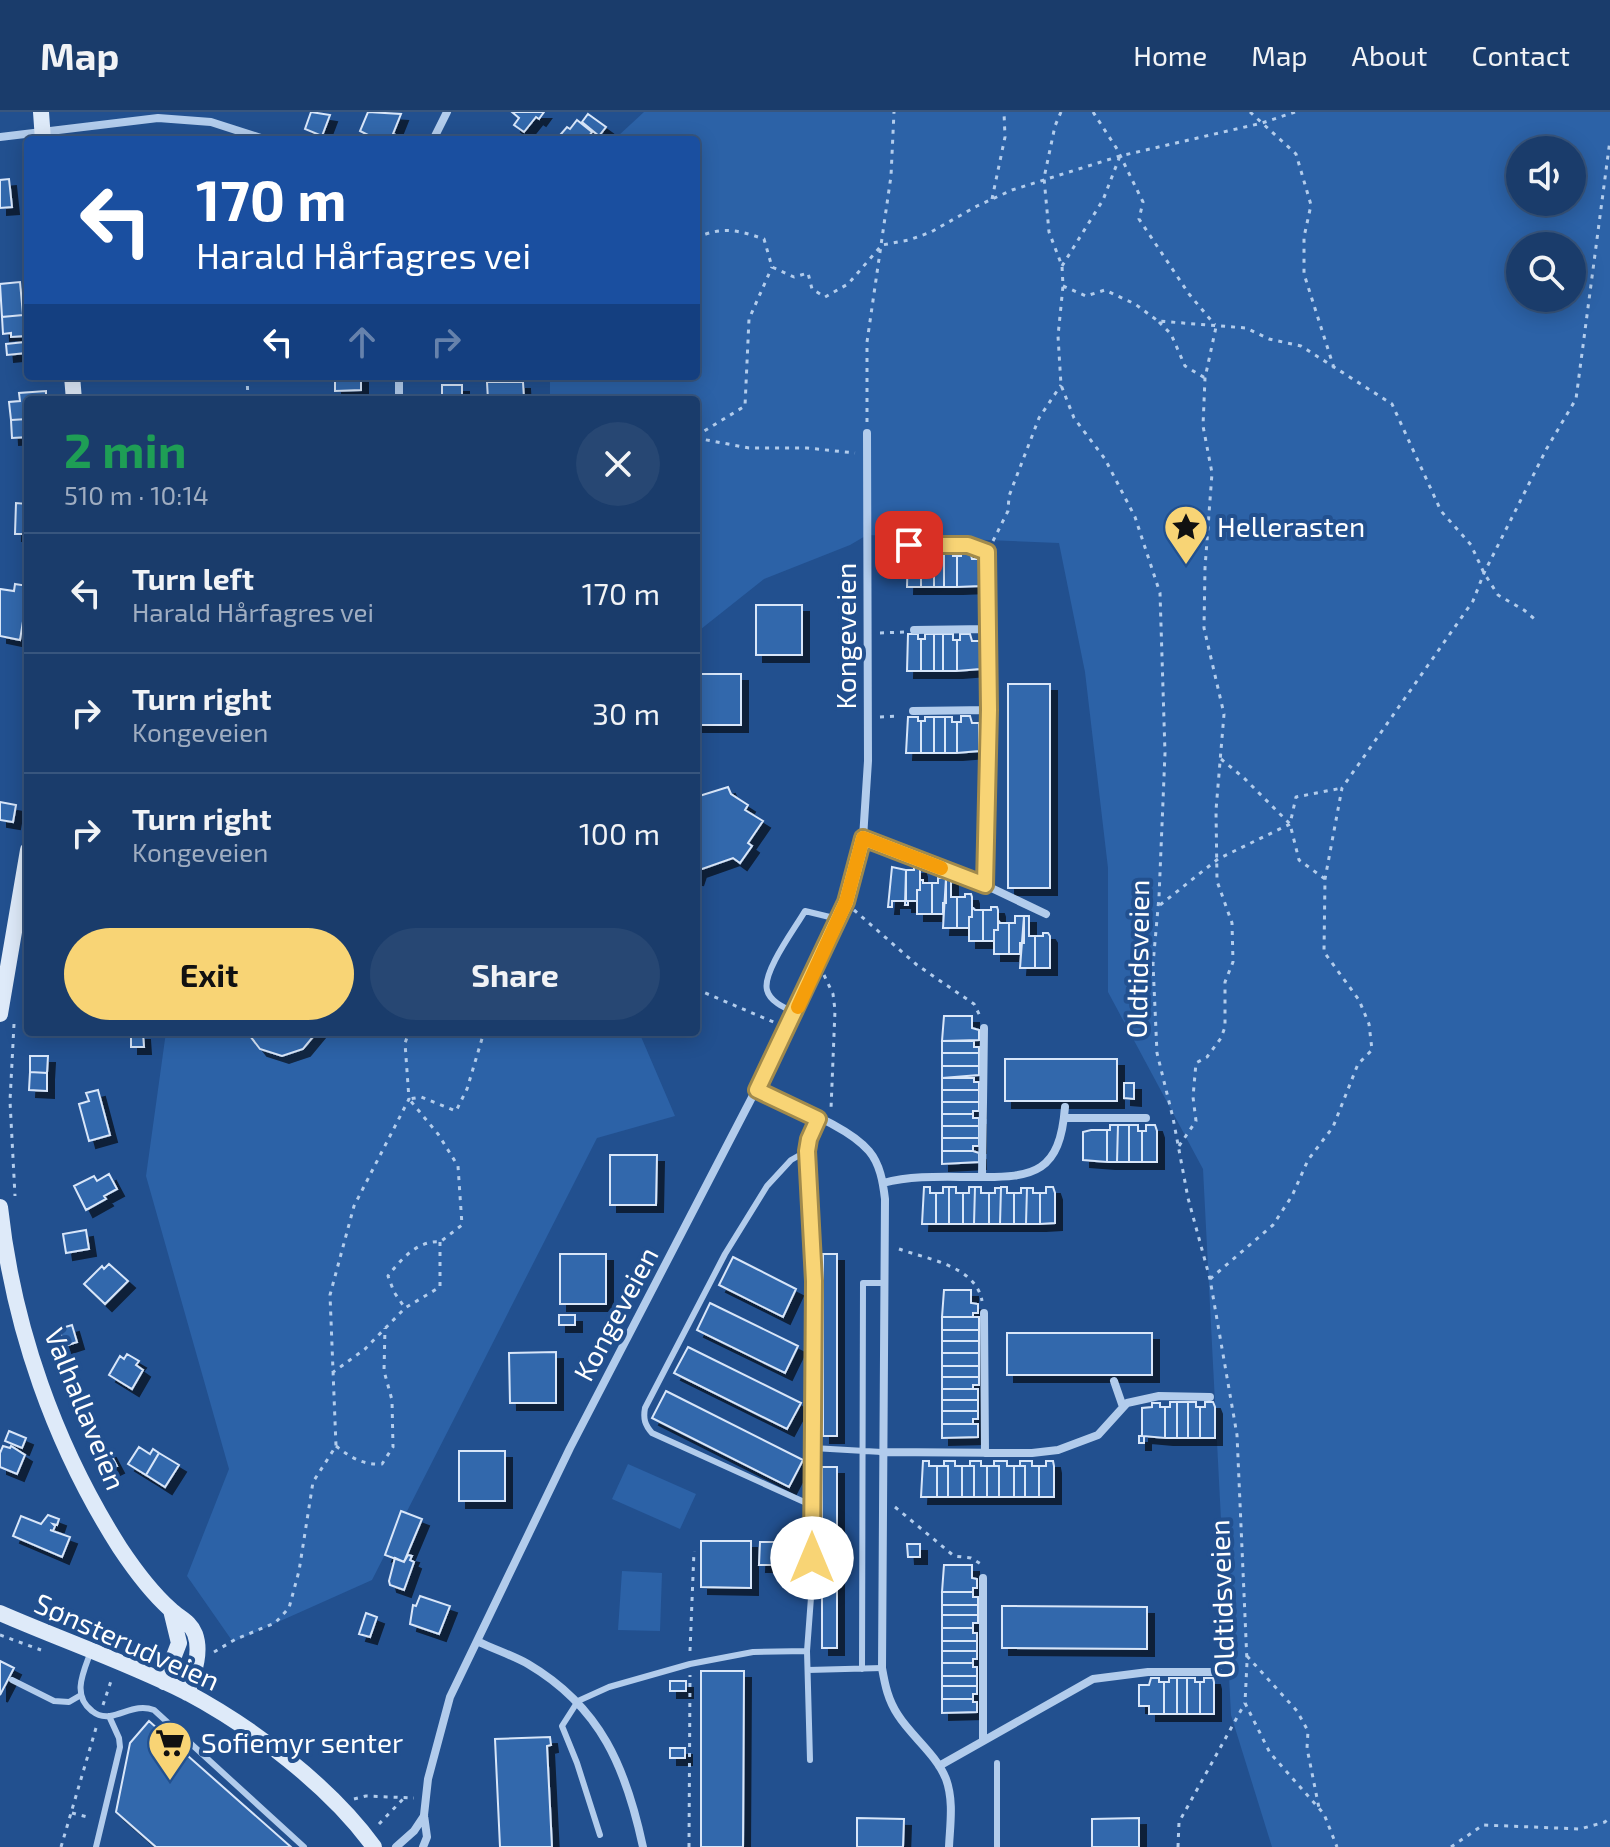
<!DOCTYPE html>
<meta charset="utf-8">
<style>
body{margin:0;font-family:"Exo 2",sans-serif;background:#274773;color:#f1f3f6;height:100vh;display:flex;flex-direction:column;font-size:30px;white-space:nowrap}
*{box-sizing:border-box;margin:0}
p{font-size:26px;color:#9fadc1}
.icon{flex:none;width:44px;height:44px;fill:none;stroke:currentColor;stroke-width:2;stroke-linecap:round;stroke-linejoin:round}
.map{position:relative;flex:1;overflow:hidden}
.panel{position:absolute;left:24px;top:284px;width:676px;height:640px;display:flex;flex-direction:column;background:#1a3c6b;border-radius:8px;box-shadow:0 4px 20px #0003,0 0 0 2px #38567e}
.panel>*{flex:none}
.top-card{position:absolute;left:24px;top:24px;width:676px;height:244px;border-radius:8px;box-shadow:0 4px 20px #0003,0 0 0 2px #38567e;background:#1a4fa0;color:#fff;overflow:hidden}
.fabs{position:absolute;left:1506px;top:24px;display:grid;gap:16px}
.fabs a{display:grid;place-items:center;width:80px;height:80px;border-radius:50%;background:#1a3c6b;box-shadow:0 4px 20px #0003,0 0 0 2px #38567e;font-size:40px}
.pin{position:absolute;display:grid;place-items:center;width:68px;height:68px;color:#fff;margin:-34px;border-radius:16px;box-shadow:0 4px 12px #0006}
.me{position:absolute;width:88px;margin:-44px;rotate:0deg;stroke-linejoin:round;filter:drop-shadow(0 0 6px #0008)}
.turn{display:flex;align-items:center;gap:28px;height:168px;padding:0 40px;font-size:36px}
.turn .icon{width:104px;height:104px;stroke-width:2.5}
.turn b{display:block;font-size:56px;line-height:68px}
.lanes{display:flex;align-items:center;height:76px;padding:0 40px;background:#0003;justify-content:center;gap:40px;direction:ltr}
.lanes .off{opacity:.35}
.round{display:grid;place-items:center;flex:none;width:84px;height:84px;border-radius:42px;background:#274773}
.head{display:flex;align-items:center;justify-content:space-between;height:136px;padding:0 40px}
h1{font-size:48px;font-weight:700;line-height:60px;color:#1e9e55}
.cta{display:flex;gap:16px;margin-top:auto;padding:16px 40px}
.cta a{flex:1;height:92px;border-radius:48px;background:#f8d475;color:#111;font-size:32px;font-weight:700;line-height:92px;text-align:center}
.cta a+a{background:#274773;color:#f1f3f6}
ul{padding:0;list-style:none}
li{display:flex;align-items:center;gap:24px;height:120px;padding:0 40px;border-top:2px solid #38567e}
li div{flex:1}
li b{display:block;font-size:30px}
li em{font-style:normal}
header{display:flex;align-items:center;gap:48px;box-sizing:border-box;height:112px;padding:0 40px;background:#1a3c6b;border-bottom:2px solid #38567e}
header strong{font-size:38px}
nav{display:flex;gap:44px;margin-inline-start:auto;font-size:28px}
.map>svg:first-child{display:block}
.green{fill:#2c62a7;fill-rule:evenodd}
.building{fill:#3267ac;stroke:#d8e6f9;stroke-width:2;filter:url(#shadow)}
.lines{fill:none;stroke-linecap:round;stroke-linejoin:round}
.path{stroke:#b2ccec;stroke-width:3;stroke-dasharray:4 6;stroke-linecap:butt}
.lane{stroke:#b2ccec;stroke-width:6}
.street{stroke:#b2ccec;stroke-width:8}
.secondary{stroke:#deeaf9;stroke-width:16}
.route-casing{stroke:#a18a4c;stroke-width:20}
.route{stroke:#f8d475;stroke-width:14}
.slow{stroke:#f59e0b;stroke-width:14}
.labels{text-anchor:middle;stroke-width:8;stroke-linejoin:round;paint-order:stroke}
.poi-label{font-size:28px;fill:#fff;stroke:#22508f;text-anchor:start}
.street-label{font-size:28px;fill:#fff;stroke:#22508f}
</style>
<header>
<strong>Map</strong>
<nav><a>Home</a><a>Map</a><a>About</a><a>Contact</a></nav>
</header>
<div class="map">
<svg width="1610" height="1735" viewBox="0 0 1610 1735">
<defs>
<filter id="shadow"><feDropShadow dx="7" dy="7" stdDeviation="0" flood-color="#0009"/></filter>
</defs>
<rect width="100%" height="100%" fill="#22508f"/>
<path class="green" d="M644 0H1610V1735H1272L1231 1603 1203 1057 1108 880V756L1085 560 1059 431 867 423 850 433 764 467 696 521V288H550V264H696V28H617L618 24ZM1520 38H1572V90H1520ZM1520 134H1572V186H1520Z
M166 920H639L675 1004 597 1026 372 1468 233 1530 187 1464 229 1357 146 1064Z
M628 1352 696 1382 680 1417 612 1387Z
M622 1459 662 1461 660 1519 618 1518Z"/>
<path class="building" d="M311 0 330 3 322 24 305 17Z
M368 0 401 2 393 22 396 23 394 28H378L360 19Z
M512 0H544L539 7 536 5 524 20 514 13 519 6Z
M588 2 606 15 599 24 582 10Z
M577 8 592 20 586 28H561L564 25 561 22 567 15 570 17Z
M9 67 12 95 0 96V68Z
M20 170 23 203 2 205 0 172Z
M23 203 25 224 11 225V221L3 222 2 205Z
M25 230 26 241 7 243 6 232Z
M335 264H361V278L335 279Z
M487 270H523L524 287 488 288Z
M442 273H462V288H442Z
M46 279V288H28V307L11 308 9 290 20 289 19 281Z
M28 307V325L12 326 11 308Z
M27 389 28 422H15L16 391 27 392Z
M925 438H934V475H921V444H925Z
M934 438H944V475H934Z
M944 438H953V444H957V475H944Z
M908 439H918V444H921V475H907Z
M961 439H970L972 447H980V474L957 475V444H961Z
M15 472 28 474V503H24L20 528 0 524V477L14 479Z
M756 493H802V543H756Z
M908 522H918V527H921V559H907Z
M925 522H934V559H921V527H925Z
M934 522H943V559H934Z
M943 522H953V528H957V559H943Z
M960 522H970L972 529H980V557L957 559V528H960Z
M696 562H741V613H696Z
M1008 572H1050V776H1008Z
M961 604H970L972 611H979V639L957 641V610H961Z
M908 605H918V609H921V641H906Z
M925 605H934V641H921V609H925Z
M934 605H945V641H934Z
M945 605H952V610H957V641H945Z
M728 675 731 682 748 693 745 698 763 709 748 731 752 734 740 751 733 746 699 758 696 767V685Z
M0 690 16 693 13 710 0 708Z
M892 755 906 758V789H892V795H888Z
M914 755H919L920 758V778H917V789H908V793H905L906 758H914Z
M938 766H946V791H943V802H932V771H938Z
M946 766H951V785H957V816H943Z
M920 768H923V771H932V802H917V778H920Z
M965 782H971L972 785V805H969V816H957V785H965Z
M972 795 975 798H983V829H969V805H972Z
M991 795H997L998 798V818H994V829H983V798H991Z
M1015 804H1024V831H1020V842H1009V811H1015Z
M1024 804H1029V824H1035V856H1020Z
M998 808 1000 811H1009V842H994V818H998Z
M1043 821H1048L1050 824V856H1035V824H1043Z
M944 904H972V916L979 918V928L942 929Z
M247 920H317L303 937 282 944 260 937Z
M131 921H143L144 935H131Z
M942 929H974V935H979V941H942Z
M942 941H979V954H942Z
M30 944H48L47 961 30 960Z
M1005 947H1117V989H1005Z
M942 954H979V963L942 966Z
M30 960 47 961V979L29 978Z
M942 966H974V970H979V978H942Z
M1124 971H1134V987L1124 986Z
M98 978 110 1023 89 1029 79 992 89 989 86 981Z
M942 978H979V990H942Z
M942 990H979V999H973V1002H942Z
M942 1002H973V1006H979V1014H942Z
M1110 1013H1118L1117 1050H1107V1018H1110Z
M1118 1013H1129V1050H1117Z
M1129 1013H1138V1019H1142V1050H1129Z
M1146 1013H1155L1157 1019V1050H1142V1019H1146Z
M942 1014H979V1026H942Z
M1091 1018H1107V1050L1083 1048V1020Z
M942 1026H979V1034H973V1039H942Z
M942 1039H973L979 1041V1050L942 1052Z
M610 1043H657L656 1093H610Z
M109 1062 117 1077 104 1084 106 1087 86 1098 74 1074 94 1064 97 1069Z
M924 1075H930V1081H936V1112H922Z
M943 1075H949V1112H936V1081H943Z
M949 1075H956V1081H963V1112H949Z
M969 1075H975L974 1112H963V1081H969Z
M975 1075H981V1081H989V1112H974Z
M1001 1075H1007V1081H1014V1112H1000Z
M1046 1075H1053L1055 1081V1111L1040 1112V1081H1046Z
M995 1076H1001L1000 1112H989V1081H995Z
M1021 1076H1027L1026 1112H1014V1081H1021Z
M1027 1076H1033V1081H1040V1112H1026Z
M86 1118 89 1137 66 1141 63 1122Z
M560 1142H606V1192H560Z
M823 1142H837V1324H823Z
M733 1145 796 1177 783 1205 719 1173Z
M109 1152 128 1169 105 1192 84 1172 102 1154 104 1157Z
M944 1178H971V1191L978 1192V1201H973V1205H942Z
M710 1191 798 1234 785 1261 697 1218Z
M559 1203H575V1213H559Z
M942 1205H979V1218H942Z
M72 1213 77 1230 65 1234 59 1217Z
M942 1218H979V1229H942Z
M1007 1221H1152V1263H1007Z
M942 1229H979V1241H942Z
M688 1235 801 1291 787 1317 674 1261Z
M556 1240V1291H510L509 1241Z
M942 1241H979V1254H942Z
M127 1242 139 1249 136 1253 143 1258 132 1277 109 1263 120 1244 124 1247Z
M942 1254H979V1265H942Z
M942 1265H979V1273H973V1277H942Z
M942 1277H978V1288H942Z
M666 1279 803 1348 789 1375 652 1306Z
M942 1288H978V1299H942Z
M1170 1290H1177V1326H1165V1295H1170Z
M1177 1290H1188V1326H1177Z
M1188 1290H1196V1295H1200V1326H1188Z
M1205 1290H1213L1215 1295V1326H1200V1295H1205Z
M1152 1291H1160V1295H1165V1326L1144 1324V1331H1139V1324H1142V1296L1152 1295Z
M942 1299H978V1307H973V1312H942Z
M942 1312H978V1325L942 1326Z
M9 1319 26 1326 22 1336 5 1329Z
M3 1334 10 1336 11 1334 25 1343 17 1362 0 1355V1341Z
M139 1335 150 1342 153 1337 159 1341 146 1363 128 1352Z
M109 1339 117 1354 103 1361 95 1346Z
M459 1339H505V1389H459Z
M159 1341 179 1353 165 1375 146 1363Z
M923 1349H929V1354H937V1385H921Z
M944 1349H955V1354H962V1385H948V1354H944Z
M970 1349H981V1354H987V1385H974V1354H970Z
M994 1349H1007V1354H1014V1385H999V1354H994Z
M1020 1349H1032V1354H1039V1385H1025V1354H1020Z
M1046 1349H1053L1054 1354V1385H1039V1354H1046Z
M937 1354H948V1385H937Z
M962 1354H974V1385H962Z
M987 1354H999V1385H987Z
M1014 1354H1025V1385H1014Z
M822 1355H837V1536H822Z
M401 1399 422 1407 404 1450 385 1443Z
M48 1403 59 1407 57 1413 53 1412 55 1414 53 1419 50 1418 70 1425 62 1445 13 1424 21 1404 41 1412Z
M701 1429H751V1476L701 1475Z
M760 1430H798V1453H759Z
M907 1432H920V1445H908Z
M408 1443 412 1444 410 1448 414 1450 404 1478 390 1473 389 1469 395 1446 404 1450Z
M944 1453H972V1466L977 1467V1476H973V1480H942Z
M942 1480H973V1485H978V1493H942Z
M420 1484 450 1494 439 1522 410 1512 413 1493 416 1494Z
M942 1493H978V1503H942Z
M1002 1494 1147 1495V1537L1002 1536Z
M366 1501 377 1505 370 1525 359 1522Z
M942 1503H978V1511H973V1516H942Z
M942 1516H973V1521H977V1529H942Z
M942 1529H977V1539H942Z
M942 1539H977V1547H973V1551H942Z
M0 1549 14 1556 0 1583Z
M942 1551H973V1555H977V1564H942Z
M701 1559H744L743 1735H701Z
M942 1564H977V1574H942Z
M1151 1566H1159V1570H1164V1602H1149V1594H1139V1573H1149Z
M1169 1566H1177V1602H1164V1570H1169Z
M1177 1566H1187V1602H1177Z
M1187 1566H1195V1570H1200V1602H1187Z
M1204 1566H1213L1214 1570V1602H1200V1570H1204Z
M670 1569H686V1579H670Z
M942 1574H977V1582H973V1587H942Z
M942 1587H973V1590H977V1600L942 1601Z
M149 1609 188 1644 291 1735H156L116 1700 130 1631Z
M550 1625 551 1633 547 1634 552 1735H500L495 1627Z
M670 1636H685V1646H670Z
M857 1706 904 1707 903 1735H857Z
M1139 1706V1735H1092V1707Z"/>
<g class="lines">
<path class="path" d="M1061 0 1055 14 1044 66 1049 120 1062 154 1063 174 1058 224 1061 273 1074 306 1105 347 1135 405 1160 481 1165 641 1159 785 1153 852 1157 941 1173 1006 1188 1086 1210 1167 1237 1323 1247 1550 1245 1591 1270 1641 1324 1702 1337 1735
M1093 0 1117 37 1143 90 1139 107 1189 182 1215 213
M1250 0 1296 42 1311 93 1304 125V162L1334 256
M992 87 1005 25 1004 0
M696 126C722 114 738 118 764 127L772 155 794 165 808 161 812 177 825 185 848 172 882 133 909 128 931 120 977 94 1012 78 1120 44 1262 11 1295 0
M1062 154 1103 88 1120 44
M1063 174 1086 184 1105 178 1135 192 1158 209 1246 216 1269 227 1301 234 1392 292 1441 399 1471 433 1484 461 1498 483 1524 498 1538 510
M1159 210 1171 222 1185 254 1205 266
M247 264 248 288
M867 310V230L891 64 894 0
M696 324 745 294 749 207 772 155
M696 326 749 336H807L855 341
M993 429 1008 399 1009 384 1039 306 1061 273
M880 521 904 520
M880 605 900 604
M1221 647 1244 666 1290 712 1299 748 1325 767
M1160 793 1218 747 1290 712 1296 685 1342 676
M854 798 917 853 974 892 981 906
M824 863 833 882 835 898 831 997
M696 877 778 912
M14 912 10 989 15 1084
M1179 1034 1196 1009 1193 985 1196 951 1207 945 1221 926 1225 915V870L1233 850 1232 811 1217 769 1216 698 1224 602 1204 516 1205 456 1212 361 1203 314 1205 266 1216 215
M440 1130V1175L405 1196 394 1180 388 1164C401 1147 418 1128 440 1130L462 1113 458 1054 438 1022 409 987 421 985 456 999 467 977 484 920
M899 1137C927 1147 976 1154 982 1189
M1210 1167 1273 1113 1292 1084 1308 1048 1333 1015 1358 952 1372 938 1369 912 1359 888 1324 840 1325 767 1342 676 1473 489 1484 461 1547 336 1576 287 1610 28
M332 1261 365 1237 405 1196
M336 1334C351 1346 363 1353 382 1352L393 1335 392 1288 384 1259 385 1216
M895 1395 954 1444 971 1446 981 1452V1455
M0 1523 41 1538
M690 1539 694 1439
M214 1540 236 1527 275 1511 289 1496 299 1459 313 1370 336 1334 330 1183 354 1094 409 987 405 931 409 920
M1247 1544 1297 1599 1308 1619 1307 1636 1319 1696
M103 1593 112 1566
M354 1687 366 1684 414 1686
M72 1701 91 1706
M379 1712 404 1686
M61 1735 96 1616
M689 1735 690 1563
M1178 1735 1179 1710 1245 1591
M1451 1735 1483 1713 1580 1717 1605 1710 1610 1704"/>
<path class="lane" d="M796 901C785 896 770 890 767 878 762 860 796 815 805 799L838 807
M807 1039 791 1048 767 1074 725 1142 645 1296C643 1307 645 1313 652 1321L813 1394
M813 1336 882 1340
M91 1539C84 1559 71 1583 92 1599 97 1603 104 1605 110 1604 126 1601 138 1592 154 1598L304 1735
M862 1557 863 1171H883
M808 1558 882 1556
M12 1568 54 1589 69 1590 81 1583
M810 1648 807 1539 812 1472 814 1169 807 1039 809 1027 818 1007
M997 1651V1735
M600 1723 577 1651 562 1614 578 1589 609 1575 690 1552 753 1540 807 1539
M96 1735 120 1635 119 1626 109 1604"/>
<path class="street" d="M0 25 158 6 211 10 267 28
M433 28 447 0
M399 264V288
M909 433H968L987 440 989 598 985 773
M914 518 988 517
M913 599 989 598
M863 726 985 773 1046 802
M757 978C790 995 845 1011 869 1039 880 1052 883 1070 885 1087L882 1556C885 1573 888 1588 898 1603 912 1625 936 1642 946 1667 954 1689 950 1713 949 1735
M1064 1006H1146
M982 1065 984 916
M883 1071C914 1063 945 1065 977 1065 1035 1066 1060 1060 1065 995
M984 1201 985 1341
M1114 1269 1123 1295
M882 1340 1032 1341 1058 1338 1098 1323 1127 1291 1159 1284 1210 1285
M983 1466V1627
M477 1529C493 1537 512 1543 528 1552 601 1595 626 1656 643 1735
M939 1654 1093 1567 1148 1560H1218
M396 1735 414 1719 424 1704
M423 1735 427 1725 424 1703 428 1667 450 1585 570 1336 788 916 846 790 863 726 868 649 867 321"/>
<path class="secondary" d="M41 0 43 28
M72 264 74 288
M0 902 28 738
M0 1095C13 1215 55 1334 120 1436 134 1457 151 1480 170 1497 179 1506 190 1509 195 1522 202 1541 193 1563 187 1581
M0 1501C62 1528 126 1550 186 1580 252 1615 330 1674 374 1735
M164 1570 179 1531 171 1498"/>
</g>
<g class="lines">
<g class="route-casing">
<path id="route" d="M812 1446 814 1169 807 1039 809 1027 818 1007 757 978 846 790 863 726 985 773 989 598 987 440 968 433H909"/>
</g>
<use href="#route" class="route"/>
<path class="slow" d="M798 895 846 790 863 726 941 756"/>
</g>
<defs>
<g id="sight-pin" transform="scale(2.3)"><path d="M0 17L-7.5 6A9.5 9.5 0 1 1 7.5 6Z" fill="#f8d475" stroke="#22508f"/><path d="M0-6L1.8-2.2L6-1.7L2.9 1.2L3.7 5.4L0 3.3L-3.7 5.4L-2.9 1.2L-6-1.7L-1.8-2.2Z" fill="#111"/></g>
<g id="supermarket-pin" transform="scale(2.3)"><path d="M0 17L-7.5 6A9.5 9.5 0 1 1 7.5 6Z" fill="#f8d475" stroke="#22508f"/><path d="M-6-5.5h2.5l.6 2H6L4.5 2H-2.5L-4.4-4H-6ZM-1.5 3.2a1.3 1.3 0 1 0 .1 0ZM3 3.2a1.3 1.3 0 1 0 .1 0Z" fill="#111"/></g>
</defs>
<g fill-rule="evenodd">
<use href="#sight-pin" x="1186" y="415"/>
<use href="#supermarket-pin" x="170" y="1631"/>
</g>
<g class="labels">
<g class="poi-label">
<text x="1217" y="425">Hellerasten</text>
<text x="201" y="1641">Sofiemyr senter</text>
</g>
<g class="street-label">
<text transform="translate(846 524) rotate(-90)" y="10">Kongeveien</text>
<text transform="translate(1138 847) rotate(-89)" y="10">Oldtidsveien</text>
<text transform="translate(616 1202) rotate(-62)" y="10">Kongeveien</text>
<text transform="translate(85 1297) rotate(68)" y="10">Valhallaveien</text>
<text transform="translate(1222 1487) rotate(-92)" y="10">Oldtidsveien</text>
<text transform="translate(127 1530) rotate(24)" y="10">Sønsterudveien</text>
</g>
</g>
</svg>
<div class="fabs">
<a><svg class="icon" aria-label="sound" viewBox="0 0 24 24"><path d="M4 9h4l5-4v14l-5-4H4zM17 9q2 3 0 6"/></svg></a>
<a><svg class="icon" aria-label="search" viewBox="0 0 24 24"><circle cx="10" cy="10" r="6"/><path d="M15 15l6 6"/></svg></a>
</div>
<div class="pin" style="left:909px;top:433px;background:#d93025"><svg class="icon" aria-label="arrive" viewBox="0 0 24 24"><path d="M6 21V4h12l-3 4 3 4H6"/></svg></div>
<svg class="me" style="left:812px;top:1446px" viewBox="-20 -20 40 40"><circle r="19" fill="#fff"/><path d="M0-13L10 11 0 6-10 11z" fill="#f8d475"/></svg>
<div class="top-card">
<div class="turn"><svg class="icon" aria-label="left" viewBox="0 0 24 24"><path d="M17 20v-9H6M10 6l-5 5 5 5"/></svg><div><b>170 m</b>Harald Hårfagres vei</div></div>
<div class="lanes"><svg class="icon" aria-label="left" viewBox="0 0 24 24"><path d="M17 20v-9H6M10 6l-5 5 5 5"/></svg><svg class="icon off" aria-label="ahead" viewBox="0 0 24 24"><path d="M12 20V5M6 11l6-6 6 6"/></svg><svg class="icon off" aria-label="right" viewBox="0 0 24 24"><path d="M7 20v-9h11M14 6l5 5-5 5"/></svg></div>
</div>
<section class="panel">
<div class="head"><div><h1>2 min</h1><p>510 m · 10:14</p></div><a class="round"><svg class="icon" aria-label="close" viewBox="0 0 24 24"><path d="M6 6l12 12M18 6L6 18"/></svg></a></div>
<ul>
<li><svg class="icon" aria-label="left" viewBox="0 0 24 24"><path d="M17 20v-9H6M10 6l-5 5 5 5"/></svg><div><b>Turn left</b><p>Harald Hårfagres vei</p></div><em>170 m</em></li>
<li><svg class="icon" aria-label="right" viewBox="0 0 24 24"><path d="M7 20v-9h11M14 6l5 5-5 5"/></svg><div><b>Turn right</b><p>Kongeveien</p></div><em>30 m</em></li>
<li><svg class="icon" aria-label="right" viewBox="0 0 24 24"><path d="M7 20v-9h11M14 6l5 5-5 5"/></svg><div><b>Turn right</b><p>Kongeveien</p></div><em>100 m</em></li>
</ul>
<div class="cta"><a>Exit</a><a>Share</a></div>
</section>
</div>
